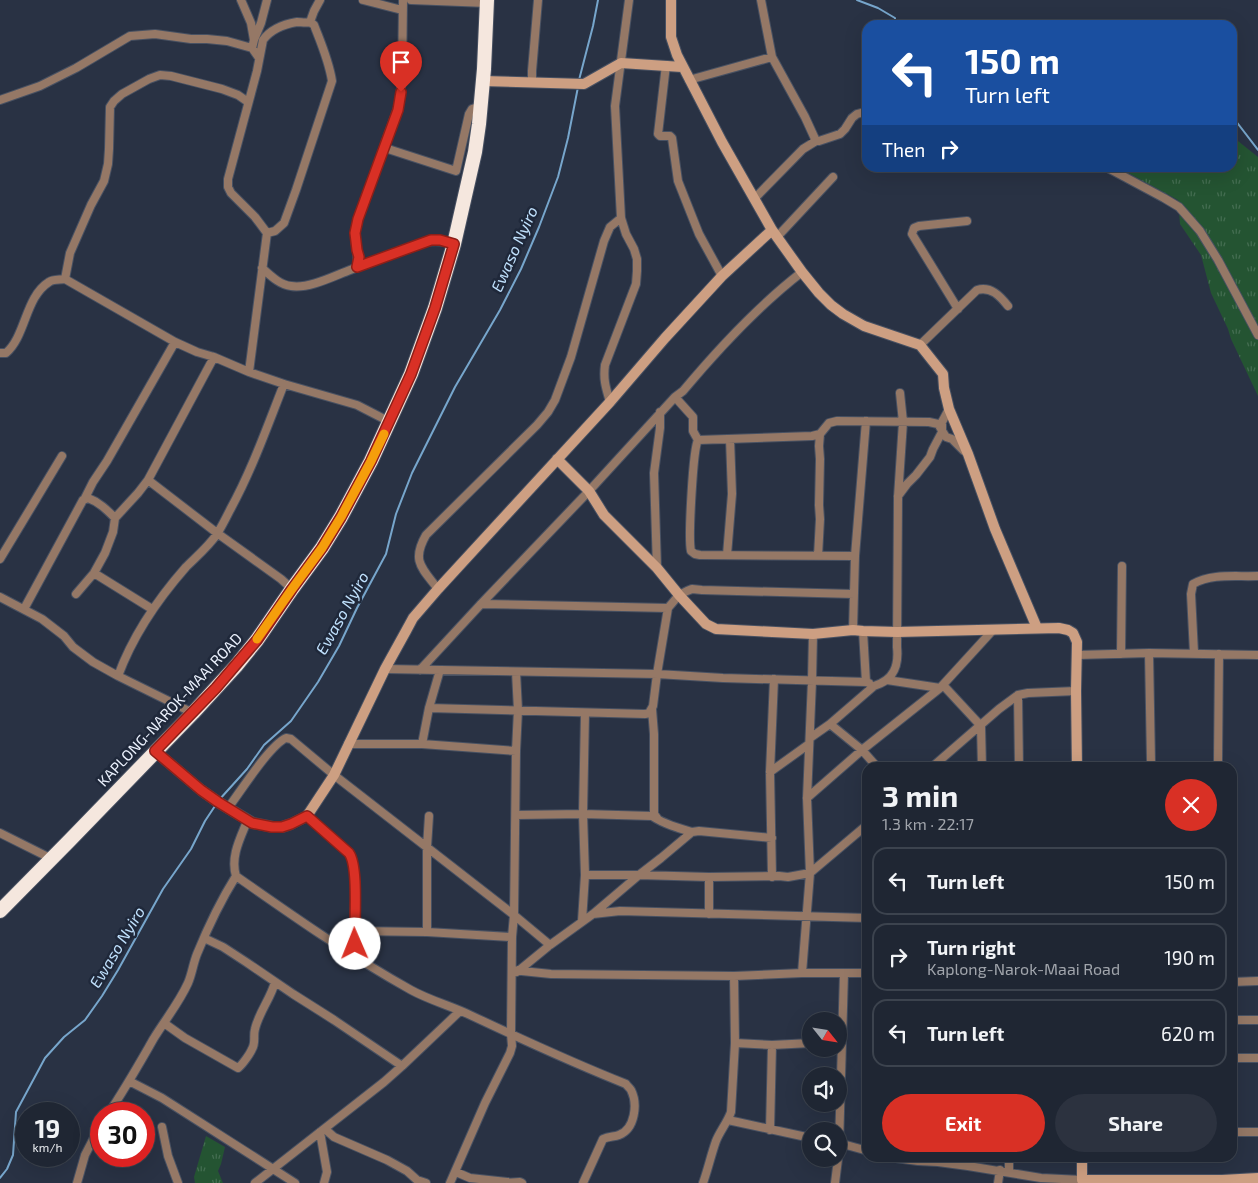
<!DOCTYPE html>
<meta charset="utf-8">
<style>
body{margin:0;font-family:"Exo 2",sans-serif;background:#2c323f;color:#f1f3f6;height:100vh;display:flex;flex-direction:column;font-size:19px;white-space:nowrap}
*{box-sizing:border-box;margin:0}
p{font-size:16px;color:#a1a5ac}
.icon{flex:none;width:28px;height:28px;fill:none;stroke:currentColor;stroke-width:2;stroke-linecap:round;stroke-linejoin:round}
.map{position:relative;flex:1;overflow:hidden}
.panel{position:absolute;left:862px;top:762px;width:375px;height:400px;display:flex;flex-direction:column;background:#1f2633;border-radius:15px;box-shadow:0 5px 20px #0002,0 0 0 1px #3c434e}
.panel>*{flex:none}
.top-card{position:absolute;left:862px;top:20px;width:375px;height:152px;border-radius:15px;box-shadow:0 5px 20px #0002,0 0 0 1px #3c434e;background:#1a4fa0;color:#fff;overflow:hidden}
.needle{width:32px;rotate:120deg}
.controls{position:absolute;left:802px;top:1012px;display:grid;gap:10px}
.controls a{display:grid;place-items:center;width:45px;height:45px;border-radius:50%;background:#1f2633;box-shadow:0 5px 20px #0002,0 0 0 1px #3c434e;font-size:25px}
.speed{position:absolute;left:15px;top:1102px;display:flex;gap:10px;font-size:25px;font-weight:700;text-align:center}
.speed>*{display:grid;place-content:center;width:65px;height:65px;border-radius:50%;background:#1f2633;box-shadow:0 5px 20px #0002,0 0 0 1px #3c434e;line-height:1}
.speed small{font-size:12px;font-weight:400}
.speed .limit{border:8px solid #d22;background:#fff;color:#111}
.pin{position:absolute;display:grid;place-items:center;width:42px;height:42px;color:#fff;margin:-51px -21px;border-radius:50% 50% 50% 0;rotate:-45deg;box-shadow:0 0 5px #0007}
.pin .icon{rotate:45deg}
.me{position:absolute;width:55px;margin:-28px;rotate:359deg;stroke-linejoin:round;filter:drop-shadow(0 0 4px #0008)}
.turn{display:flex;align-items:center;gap:18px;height:105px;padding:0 20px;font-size:22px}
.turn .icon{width:65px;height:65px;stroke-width:2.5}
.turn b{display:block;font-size:35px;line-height:42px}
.then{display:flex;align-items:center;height:48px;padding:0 20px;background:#0003;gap:10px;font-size:19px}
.round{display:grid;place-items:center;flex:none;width:52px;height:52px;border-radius:26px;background:#2c323f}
.headline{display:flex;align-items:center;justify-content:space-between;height:85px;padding:0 20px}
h1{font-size:30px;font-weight:700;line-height:38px}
.primary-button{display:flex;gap:10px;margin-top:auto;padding:10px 20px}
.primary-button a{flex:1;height:58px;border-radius:30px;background:#d93025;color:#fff;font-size:20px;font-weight:700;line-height:58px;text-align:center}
.primary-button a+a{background:#2c323f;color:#f1f3f6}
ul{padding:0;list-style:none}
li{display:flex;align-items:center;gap:15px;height:68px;margin:0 10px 8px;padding:0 10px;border:2px solid #3c434e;border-radius:15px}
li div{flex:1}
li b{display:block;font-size:19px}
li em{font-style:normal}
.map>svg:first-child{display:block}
.grass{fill:url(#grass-tufts)}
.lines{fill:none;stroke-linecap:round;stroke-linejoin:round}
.stream{stroke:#77a6cc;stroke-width:2}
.street-casing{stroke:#485162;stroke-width:10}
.secondary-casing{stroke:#485162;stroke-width:12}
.highway-casing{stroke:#485162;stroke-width:16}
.street{stroke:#957866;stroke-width:8}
.secondary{stroke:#cd9f82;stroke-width:10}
.highway{stroke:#f5e7de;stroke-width:14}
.route-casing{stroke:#8d1f18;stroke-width:12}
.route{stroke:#d93025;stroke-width:9}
.slow{stroke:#f59e0b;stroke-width:9}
.labels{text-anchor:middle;stroke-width:5;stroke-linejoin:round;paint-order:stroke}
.street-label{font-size:15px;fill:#ecf2fe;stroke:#1f283a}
.water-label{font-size:16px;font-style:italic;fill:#c0e1fd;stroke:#1f283a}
</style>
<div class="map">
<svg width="1258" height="1183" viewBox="0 0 1258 1183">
<defs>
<pattern id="grass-tufts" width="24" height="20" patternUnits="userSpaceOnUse" patternTransform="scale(1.25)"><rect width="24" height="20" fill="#245432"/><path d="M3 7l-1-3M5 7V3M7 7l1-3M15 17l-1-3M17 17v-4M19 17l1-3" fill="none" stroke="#446d51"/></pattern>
</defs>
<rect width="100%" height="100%" fill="#293244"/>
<path class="grass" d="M1233 137 1258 157V396L1231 339 1228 329 1211 293 1201 255 1180 224 1178 200 1119 168H1232Z
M206 1136 225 1147 221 1164 218 1171 223 1183H195L194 1177Z"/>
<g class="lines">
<path class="stream" d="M857 0 878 8 895 18V25
M579 80 593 26 598 0
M1232 116 1258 150
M219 800 247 769 264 745 291 721 318 682 339 646 357 608 386 554 396 514 412 473 455 387 500 310 521 269 539 227 558 177 568 138 578 87
M0 1178 7 1169 13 1155 16 1112 45 1058 64 1037 85 1020 102 996 118 970 163 889 191 849 205 821 215 806"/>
<g class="street-casing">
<path id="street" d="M241 0 251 23 254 40 252 48
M363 0 402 10
M411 0 487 3
M761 0 772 57
M310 22 314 11 320 0
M254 40 261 23 267 0
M666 65 658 134 660 136H670L672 138 678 181 699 234 722 276
M689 80 772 57 805 117 816 141 803 149 754 199
M532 83V71L538 0
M0 100 40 86 76 68 130 36 155 34 191 39H207L227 41 252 48 259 58
M816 141H819L840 134 845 129 852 118 857 114 868 111
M385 148 456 171 469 114 472 109 481 106
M1108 168 1164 198 1179 207 1200 231 1218 260 1258 335
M267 233 255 217 231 193 228 187V179L257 71 263 40C271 29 285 24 297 22 301 22 306 23 310 22
M777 237 833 177
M357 267C359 254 355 248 355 235 355 230 357 224 358 219L399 105 402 79 403 0
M262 268C271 276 280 285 291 286 309 289 334 276 350 270 374 261 398 252 422 243 434 240 443 241 454 244
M65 279 70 253 91 205 104 181 108 164 109 149 110 107 114 101 122 94 149 79 160 75 171 76 222 89 238 95 248 102
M958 309 912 234 914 228 919 226 967 221
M920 345 977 290C991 286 1000 296 1008 306
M0 353H6C26 336 25 297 49 282 53 279 60 280 65 279L175 342 197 352 214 357 249 372 284 384 357 405 390 422
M214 357 148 480 217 533 281 579 292 589
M249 372 267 233 275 231 284 223 296 190 332 81C329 61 321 43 314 25L310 22
M675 397 683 391C719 348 758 306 802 272
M610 402C606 388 603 380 605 365L636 284 637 271V259L634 249 626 234 621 218 615 106 629 0
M898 496 907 484 916 475 930 457 933 449 942 432V422L949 409
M85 498 93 482 107 461 175 342
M727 555 732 494 730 439
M818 556 820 519 819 505 820 459 819 446 820 434
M855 556 866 421
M0 559 62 456
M657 568 654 473 660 428V412
M94 573 152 609
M438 589C422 568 411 561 426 535L537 425 548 412 555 400 571 357 604 241 610 227 621 218
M76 594 94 573 105 553 113 532 115 518
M0 597 42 619 64 636 73 647 93 662 118 676 193 713
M481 604 668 608
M24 609 83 500 88 498C99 502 107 510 115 518L138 493 148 480
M853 630 855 556 700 555 695 554 691 551C688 539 693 449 698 440L812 436 820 434 829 423 837 421 929 422 938 424 946 437 952 439 964 451
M863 631 866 682 869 683
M1149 653 1151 763
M1194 653 1191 594 1193 584C1212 573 1236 577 1258 576
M1121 654 1122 566
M1077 655 1149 653 1258 655
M385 669 657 674 723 678 866 682
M420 670 481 604 589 491 675 397 693 417V431L698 440
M118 676C133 635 157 600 186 567 197 556 209 546 217 534 222 526 226 518 230 510 252 470 267 427 284 384
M887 680 940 688
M943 685 981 726 982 768
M1018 695 1019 768
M429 708 645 714 649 713 653 706 657 674 668 608 679 595 687 591 692 589 702 590 854 594
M652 709 654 734V814L657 818
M830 724 862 750 878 768
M810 738 830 724 874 686C894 680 899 666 897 647L898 497 903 422 900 393
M348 744H422L516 751
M422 744 429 708 440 670
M1218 762 1219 654
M931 768 999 709 1018 695 1028 693 1076 691
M770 772 809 744
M807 798 862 750 940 688 993 630
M228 808C241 791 269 746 286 738L291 739 334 775 514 915 550 945
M516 815 583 814 652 816C664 824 678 828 692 832
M307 816 349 853C359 867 354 910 354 929 354 938 355 947 356 956
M248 819C241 837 230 856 236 876 293 916 350 956 411 990 429 1000 451 1006 470 1015 521 1039 573 1063 626 1084 627 1086 630 1088 631 1090 638 1104 635 1129 619 1135 614 1137 609 1136 603 1139L583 1183
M0 833 52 859
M585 875H639L709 877 779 876 788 877 810 873 868 824
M772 877 770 772 774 679
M593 914 620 911 868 918
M709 914V877
M582 921 585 875 583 814 585 713
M354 931 427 932 512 937
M427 932V847L429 816
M204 938 223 947 246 962 293 994 334 1020 402 1066
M512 970 551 974 734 976 802 973H868
M517 972 550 945 593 914 639 875 661 858 692 832 699 831 772 838
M802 973 810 873 807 798 812 681 813 634
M1232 982 1258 981
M1232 1020H1258
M164 1023 185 1038 238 1068C242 1065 250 1054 252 1049 256 1043 253 1036 255 1029 259 1012 271 998 275 982
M735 1043 772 1045 811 1043
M1232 1058H1258
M129 1081 162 1098 295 1183
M108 1114C125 1089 139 1064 154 1038 165 1020 179 1003 188 983 192 974 193 964 197 954 208 927 221 900 236 876
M728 1120 811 1138
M162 1127 168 1156 178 1183
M325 1129 334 1137 387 1160 407 1171 417 1180 426 1183
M770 1130 772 1045
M320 1132 327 1172 324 1183
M1232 1132H1258
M839 1143 868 1151
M839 1146 844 973
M896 1158 918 1161 938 1162 968 1166 1041 1178 1082 1180
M1009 1158V1172
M456 1172 470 1178 507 1182
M77 1183 85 1155 101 1124
M255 1183 384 1082 402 1066 460 1011
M450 1183 485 1103 510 1053 512 1046 511 1034 512 937 514 915 516 751 518 710 516 672
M506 1183 520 1182 522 1183
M703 1183C708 1169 711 1155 716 1141 720 1131 727 1123 731 1112L735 1043 734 976
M835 1183 838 1159
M998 1183 1000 1170"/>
</g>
<g class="secondary-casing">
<path id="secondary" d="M671 0V37L677 55 722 142 772 230 802 272 819 293 831 305 843 314 864 326 920 345 943 374 944 388 949 409 968 454 995 529 1037 628
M483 81 584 84 621 63 682 67
M557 459 589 491 604 515 657 568 679 595 706 624 716 629 813 634 853 630 863 631 897 632 1059 628 1068 630 1073 633 1077 642 1076 691 1077 768
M155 751 201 790 218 802 253 823 273 827H282L291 824 307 816 334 775 385 669 406 631 413 618 438 589 610 402 665 338 722 276 772 230
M1082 1158V1180H1222L1258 1178"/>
</g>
<g class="highway-casing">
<path id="highway" d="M0 911 71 839 193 713 236 666 257 640 292 589 322 548 341 517 371 461 411 374 435 308 454 244 475 152 479 124 484 69 487 0"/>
</g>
<use href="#street" class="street"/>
<use href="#secondary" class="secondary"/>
<use href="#highway" class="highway"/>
</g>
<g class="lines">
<g class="route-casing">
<path id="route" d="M355 944C354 923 359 867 349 853L307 816 291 824 282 827H272L252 823 218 802 201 790 155 751 216 688 257 640 292 589 322 548 341 517 371 461 411 374 435 308 454 244 440 240H431L357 267 359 257 357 250 355 233 358 219 398 110 401 92"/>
</g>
<use href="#route" class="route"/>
<path class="slow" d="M257 639 292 589 322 548 341 517 371 461 384 434"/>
</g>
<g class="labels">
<g class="street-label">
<text transform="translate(170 710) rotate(-47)" y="5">KAPLONG-NAROK-MAAI ROAD</text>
</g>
<g class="water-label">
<text transform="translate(514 249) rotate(-66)" y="6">Ewaso Nyiro</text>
<text transform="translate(342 613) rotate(-61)" y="6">Ewaso Nyiro</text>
<text transform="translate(117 947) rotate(-59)" y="6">Ewaso Nyiro</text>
</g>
</g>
</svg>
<div class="controls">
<a><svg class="needle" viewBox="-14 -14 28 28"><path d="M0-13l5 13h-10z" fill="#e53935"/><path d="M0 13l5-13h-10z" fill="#a1a5ac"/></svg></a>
<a><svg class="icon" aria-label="sound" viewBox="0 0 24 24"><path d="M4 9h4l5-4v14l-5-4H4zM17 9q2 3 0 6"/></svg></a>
<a><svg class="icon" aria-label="search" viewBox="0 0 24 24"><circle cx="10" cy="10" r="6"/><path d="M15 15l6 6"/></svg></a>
</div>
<div class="speed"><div>19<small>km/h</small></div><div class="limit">30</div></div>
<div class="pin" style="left:401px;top:92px;background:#d93025"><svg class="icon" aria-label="arrive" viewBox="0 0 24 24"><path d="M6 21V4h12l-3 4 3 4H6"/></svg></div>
<svg class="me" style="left:355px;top:944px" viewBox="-20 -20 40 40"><circle r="19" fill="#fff"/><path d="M0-13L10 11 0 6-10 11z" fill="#d93025"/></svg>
<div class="top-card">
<div class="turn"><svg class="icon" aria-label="left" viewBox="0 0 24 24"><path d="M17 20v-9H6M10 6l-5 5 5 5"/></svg><div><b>150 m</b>Turn left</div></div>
<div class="then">Then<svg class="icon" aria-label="right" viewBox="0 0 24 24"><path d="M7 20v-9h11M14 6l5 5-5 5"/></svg></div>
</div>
<section class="panel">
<div class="headline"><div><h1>3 min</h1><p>1.3 km · 22:17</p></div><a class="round" style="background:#d93025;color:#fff"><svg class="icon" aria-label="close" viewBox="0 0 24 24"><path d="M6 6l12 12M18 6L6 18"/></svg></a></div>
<ul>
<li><svg class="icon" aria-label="left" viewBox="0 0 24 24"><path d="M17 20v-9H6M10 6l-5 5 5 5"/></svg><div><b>Turn left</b></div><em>150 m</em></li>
<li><svg class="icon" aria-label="right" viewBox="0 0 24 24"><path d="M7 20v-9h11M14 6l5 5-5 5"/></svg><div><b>Turn right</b><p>Kaplong-Narok-Maai Road</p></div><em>190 m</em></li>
<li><svg class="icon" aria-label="left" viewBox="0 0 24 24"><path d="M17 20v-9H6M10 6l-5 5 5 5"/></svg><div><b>Turn left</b></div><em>620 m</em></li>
</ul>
<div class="primary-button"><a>Exit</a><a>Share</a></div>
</section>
</div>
